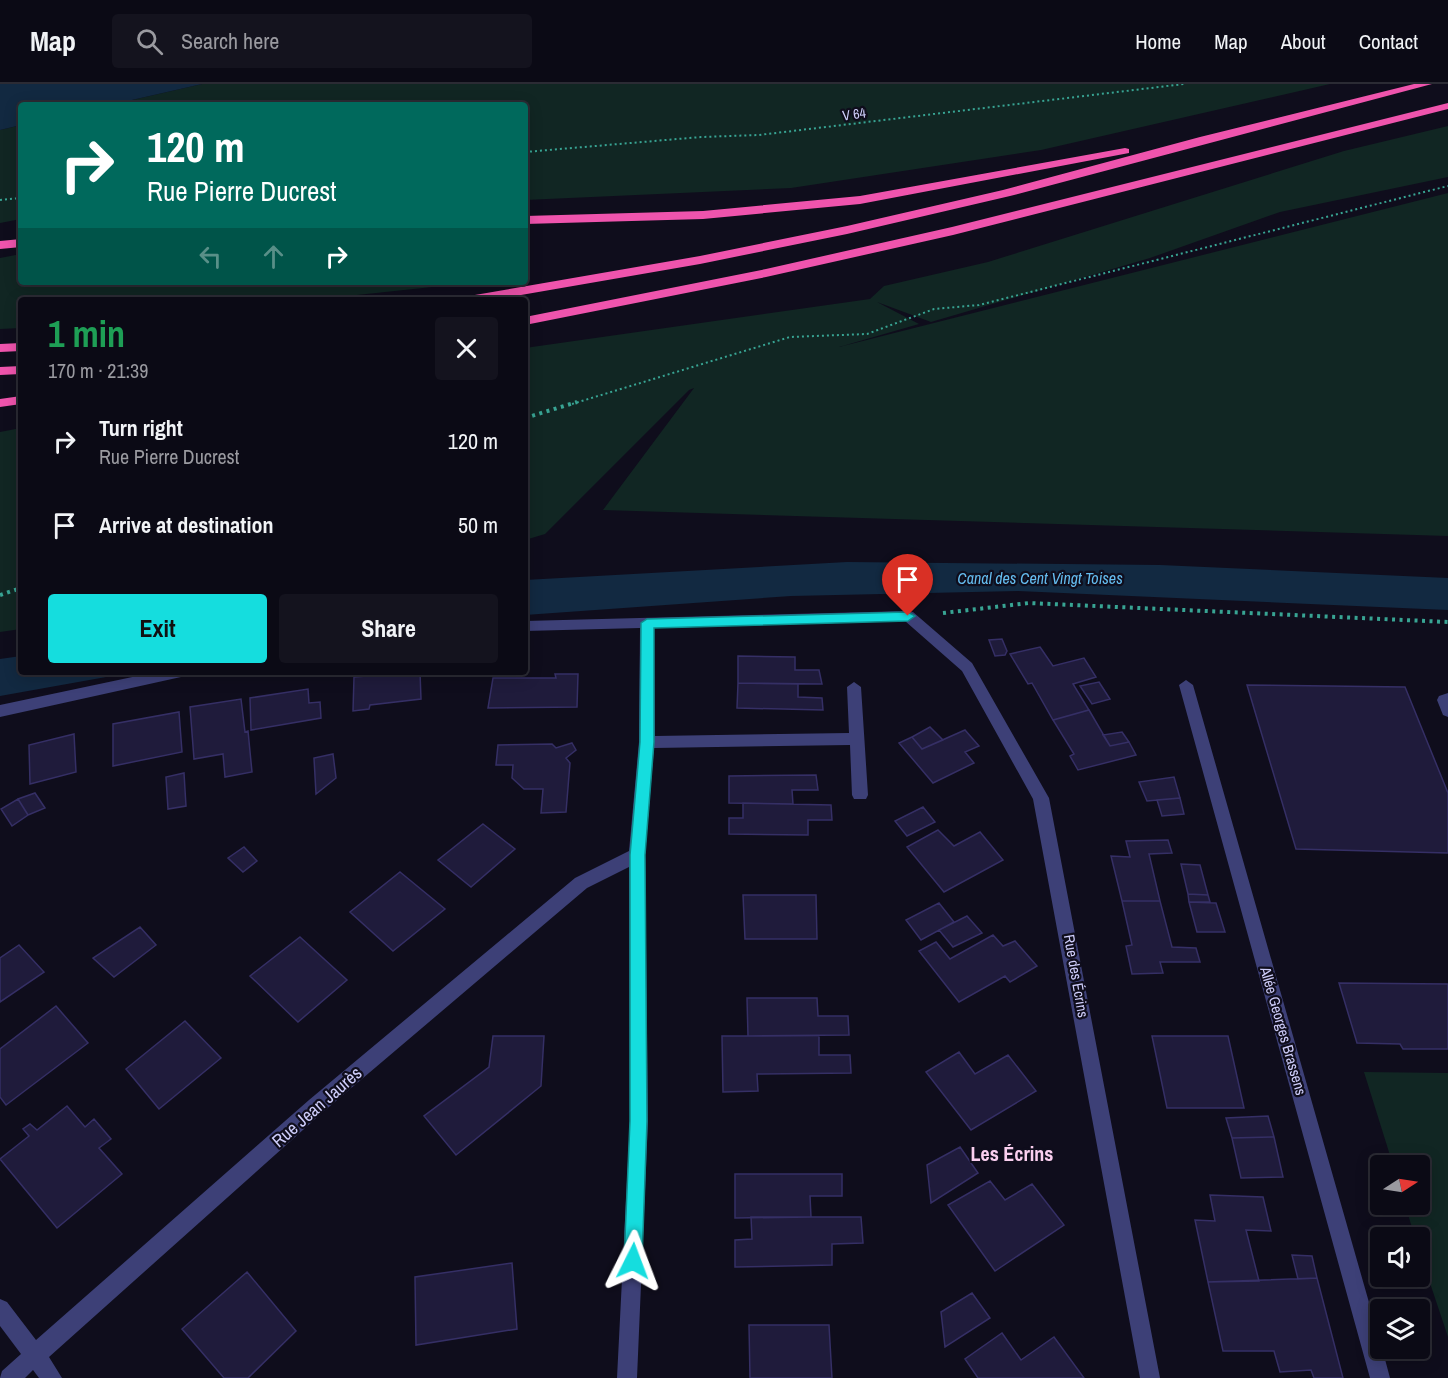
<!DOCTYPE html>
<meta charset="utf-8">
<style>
body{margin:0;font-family:"Archivo Narrow",sans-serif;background:#14131e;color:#f1f3f6;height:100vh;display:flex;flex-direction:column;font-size:22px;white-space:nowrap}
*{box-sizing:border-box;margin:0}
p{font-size:20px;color:#9a9aa0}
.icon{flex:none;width:33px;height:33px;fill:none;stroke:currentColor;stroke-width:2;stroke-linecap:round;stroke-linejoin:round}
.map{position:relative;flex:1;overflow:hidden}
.sheet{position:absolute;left:18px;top:213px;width:510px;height:378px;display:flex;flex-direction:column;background:#0b0a15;border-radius:6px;box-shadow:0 3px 15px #0003,0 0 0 2px #2b2b34}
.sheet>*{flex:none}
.guide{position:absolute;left:18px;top:18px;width:510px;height:183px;border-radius:6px;box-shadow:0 3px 15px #0003,0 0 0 2px #2b2b34;background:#00695c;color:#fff;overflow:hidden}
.needle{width:39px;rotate:78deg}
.fabs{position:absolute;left:1370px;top:1071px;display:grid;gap:12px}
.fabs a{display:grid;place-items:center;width:60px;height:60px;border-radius:6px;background:#0b0a15;box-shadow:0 3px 15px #0003,0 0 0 2px #2b2b34;font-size:30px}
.pin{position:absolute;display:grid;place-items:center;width:51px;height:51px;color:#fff;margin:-62px -26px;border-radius:50% 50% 50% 0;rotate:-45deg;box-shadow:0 0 6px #0007}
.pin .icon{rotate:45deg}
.me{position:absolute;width:66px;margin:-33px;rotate:3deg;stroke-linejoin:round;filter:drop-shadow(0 0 4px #0008)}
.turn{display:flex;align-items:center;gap:21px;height:126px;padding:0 30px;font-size:27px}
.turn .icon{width:78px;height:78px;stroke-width:2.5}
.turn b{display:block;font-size:42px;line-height:51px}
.lanes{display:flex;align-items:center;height:57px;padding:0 30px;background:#0003;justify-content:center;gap:30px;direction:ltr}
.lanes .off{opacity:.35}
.round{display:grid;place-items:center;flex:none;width:63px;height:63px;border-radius:6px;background:#14131e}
.head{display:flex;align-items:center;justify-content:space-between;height:102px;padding:0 30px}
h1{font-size:36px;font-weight:700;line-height:45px;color:#1e9e55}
.button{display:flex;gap:12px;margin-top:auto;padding:12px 30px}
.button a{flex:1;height:69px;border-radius:6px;background:#15ddde;color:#111;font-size:24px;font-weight:700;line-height:69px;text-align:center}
.button a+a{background:#14131e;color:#f1f3f6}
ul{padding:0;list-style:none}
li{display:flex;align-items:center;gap:18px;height:84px;padding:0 30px}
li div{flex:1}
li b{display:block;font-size:22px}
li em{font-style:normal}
header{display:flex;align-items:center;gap:36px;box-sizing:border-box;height:84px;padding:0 30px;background:#0b0a15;border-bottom:2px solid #2b2b34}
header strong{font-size:28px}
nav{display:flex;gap:33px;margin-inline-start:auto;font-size:21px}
.search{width:420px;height:54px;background:#14131e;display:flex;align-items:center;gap:15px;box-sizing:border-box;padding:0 21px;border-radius:6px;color:#9a9aa0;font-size:22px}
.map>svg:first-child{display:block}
.green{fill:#112623}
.water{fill:#122941}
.building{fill:#1f1b3b;stroke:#352f65;stroke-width:1.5}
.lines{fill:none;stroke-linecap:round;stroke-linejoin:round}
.path-far1{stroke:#38a493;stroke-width:2;stroke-dasharray:2 3;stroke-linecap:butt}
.path{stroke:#38a493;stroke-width:4;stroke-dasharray:3 4.5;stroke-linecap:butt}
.minor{fill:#3d4077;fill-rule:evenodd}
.highway{fill:#ef54ad;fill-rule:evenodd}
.route{fill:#15ddde;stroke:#0e9090;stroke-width:1.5}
.labels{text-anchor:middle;stroke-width:4.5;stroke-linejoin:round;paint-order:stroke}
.far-street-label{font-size:14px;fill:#cecdfa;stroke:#0f0d1c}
.street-label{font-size:15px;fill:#cecdfa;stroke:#0f0d1c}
.water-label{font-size:16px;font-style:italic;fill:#65bdf0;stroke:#0f0d1c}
.near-street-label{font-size:18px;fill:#cecdfa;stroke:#0f0d1c}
.near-neighbourhood-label{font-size:20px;font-weight:bold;fill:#facfef;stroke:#0f0d1c}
</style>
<header>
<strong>Map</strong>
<div class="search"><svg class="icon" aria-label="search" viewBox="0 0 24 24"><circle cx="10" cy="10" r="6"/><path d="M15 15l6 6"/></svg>Search here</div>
<nav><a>Home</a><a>Map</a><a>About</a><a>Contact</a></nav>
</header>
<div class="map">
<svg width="1448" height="1294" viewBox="0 0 1448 1294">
<rect width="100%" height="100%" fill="#0f0d1c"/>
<path class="green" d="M202 0H1330L1041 66 791 104 525 116V21H110Z
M21 41V135L0 139V46Z
M1448 42V93L1280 128 1150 174 931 238 877 218 919 240 839 263 1448 109V452L603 426 694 304 689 306 545 450 525 456V264L870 215 884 202 988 178 1344 67Z
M21 170V198H455L451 201 310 216H21V244L0 245V174Z
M21 344V545L0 548V348Z
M1364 988 1448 989V1253L1419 1166V1154L1415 1153 1405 1121 1419 1120V1082L1393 1081Z"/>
<path class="water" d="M0 0H202L110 21H21V41L0 46Z
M847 478 1160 481 1448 494V526L1018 507 791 512 525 531V496Z
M21 572V588H134L0 612V575Z"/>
<path class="building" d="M1002 555 1007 567 1005 571 995 572 989 556Z
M1040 563 1053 582 1084 574 1096 593 1073 600 1089 626 1053 636 1032 599 1028 600 1010 570Z
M738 572 795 573V586H819L822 600 738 599Z
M420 588 421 615 370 621 369 625 353 627 354 593Z
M555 590H578L577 623 488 624 493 594H556Z
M1099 598 1110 615 1092 620 1080 602Z
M738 599 798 600V613L822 614 823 626 737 624Z
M1247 601 1405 603 1448 709V769L1296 765Z
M308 605 309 619 320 618 321 634 251 646 250 614Z
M241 615 245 648 248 647 252 688 225 693 223 670 194 675 190 623Z
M1089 626 1110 662 1129 658 1136 671 1078 686 1070 672 1074 670 1053 636Z
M179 628 182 668 113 682V640Z
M930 643 943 656 922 665 912 653Z
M965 646 979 662 965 668 974 679 933 699 899 659 912 653 922 665Z
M1122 648 1129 658 1110 662 1103 651Z
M74 650 76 688 30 700 29 661Z
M572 659 576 666 566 674 570 679 566 728 541 729 543 705H524L512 694 513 681H496L498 661 552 660 556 664Z
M333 670 336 694 316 710 314 674Z
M184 689 186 722 168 725 166 693Z
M816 691 818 706H792L793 720 729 719V692Z
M1174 693 1180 714 1147 717 1139 698Z
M35 709 45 724 28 731 18 715Z
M1180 714 1184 730 1162 732 1157 716Z
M18 715 28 731 12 742 1 725Z
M743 719 831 721 832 736H808V751L729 750V734H743Z
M923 723 935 738 907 752 895 737Z
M483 740 515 765 471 803 438 776Z
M938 746 954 762 980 748 1003 776 944 808 907 763Z
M1168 756 1172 769 1149 770 1160 817H1122L1111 772 1130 773 1126 757Z
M244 763 257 777 243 788 228 774Z
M1181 780 1200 781 1208 811 1188 810Z
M400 788 445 825 393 867 350 828Z
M1188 810 1208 811 1210 818H1189Z
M743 811H816L817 855H745Z
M1122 817H1160L1172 863 1196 864 1200 878H1160L1163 889 1132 890 1126 862 1132 861Z
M1189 818 1216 819 1225 848H1197Z
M939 819 954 838 921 856 906 836Z
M967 832 982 849 953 863 939 846Z
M140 843 156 861 114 893 93 874Z
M993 851 1003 862 1015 857 1037 882 1010 898 1005 892 959 918 919 867 936 858 950 875Z
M300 853 347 896 298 938 250 892Z
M19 861 44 888 0 918V874Z
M1339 899 1448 900V965H1403L1400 960 1357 959Z
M747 914H817L818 932H848L849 951 748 952Z
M56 922 88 959 6 1021 0 1013V965Z
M185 937 221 974 159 1025 126 985Z
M493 952H544L541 1002 456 1071 424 1032 489 983Z
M722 952H819V971H850L851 989 757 990 758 1007 723 1008Z
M1152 952H1228L1244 1024H1167Z
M959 968 975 990 1008 971 1036 1007 971 1046 926 988Z
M67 1022 85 1043 94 1035 111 1055 99 1064 122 1090 57 1144 0 1075 29 1052 23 1045 30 1040 37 1046Z
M1268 1032 1274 1053 1232 1054 1226 1034Z
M1274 1053 1283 1093 1241 1094 1232 1054Z
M960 1063 978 1089 931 1119 927 1081Z
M735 1090H842V1112H810L811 1133 735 1134Z
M990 1097 1005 1116 1032 1100 1064 1141 995 1187 948 1121Z
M1210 1111 1263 1113 1271 1147 1246 1146 1259 1197 1208 1198 1195 1136 1215 1137Z
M751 1133H861L863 1159 832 1160V1181L735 1183V1156L752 1155Z
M1292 1171 1312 1172 1317 1194 1298 1195Z
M512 1179 517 1245 416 1261 415 1193Z
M247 1188 296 1247 248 1294H224L182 1245Z
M1317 1194 1343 1294H1314L1311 1286 1280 1288 1274 1267H1223L1208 1198Z
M972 1209 990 1234 945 1263 941 1228Z
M749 1241H829L832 1294H750Z
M1002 1249 1021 1276 1054 1253 1084 1294H978L965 1275Z"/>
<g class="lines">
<path class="path-far1" d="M525 68 701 53 759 51 1184 0
M0 116 21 114
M572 320 790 253 867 250 934 225 979 221 1448 102"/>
<path class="path" d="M525 334 577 318
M0 511 21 504
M943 529 1029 519 1448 538"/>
<path class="minor" d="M908 527 913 528 972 579 1049 714 1160 1294H1140L1033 715 962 587 905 537 654 544 655 652 849 649 847 603 854 598 861 603 868 711 866 715H854L852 711 850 661 654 664 645 771 648 1037 637 1294H617L630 1037 629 783 587 804 323 1028 49 1273 62 1294H39L33 1286 25 1294H0L2 1287 21 1270 0 1242V1215L7 1218 36 1256 309 1016 575 794 629 767 639 658 640 544 525 547V537Z
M156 588H188L181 593 0 633V621Z
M1186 596 1193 601 1380 1257V1264H1382L1390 1294H1370L1179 601Z
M1448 609V633L1443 631 1437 616 1439 612Z"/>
<path class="highway" d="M1414 0H1432L1010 112 847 150 700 180 492 216H462L469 212 700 172 847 142 1003 106 1200 53Z
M1448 19V25L953 151 766 193 525 241V233L766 185 952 143Z
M1125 64 1129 65V69L860 120 703 135 525 140V132L703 127 860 112Z
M21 155V163L0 165V157Z
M21 259V267L0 268V260Z
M21 282V290L0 291V283Z
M21 312V320L0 323V315Z"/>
</g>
<path class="route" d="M908 528 915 532 908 537 654 544V658L645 771 647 1037 642 1177 639 1183 633 1186 626 1183 624 1177 630 1037V771L640 658 641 539 647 535Z"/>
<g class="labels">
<g class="far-street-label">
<text transform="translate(854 30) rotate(-7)" y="5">V 64</text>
</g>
<g class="street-label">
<text transform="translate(1076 892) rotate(80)" y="5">Rue des Écrins</text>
<text transform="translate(1283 947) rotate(74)" y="5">Allée Georges Brassens</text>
</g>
<g class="water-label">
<text x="1040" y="500">Canal des Cent Vingt Toises</text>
</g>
<g class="near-street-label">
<text transform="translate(317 1023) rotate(-41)" y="6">Rue Jean Jaurès</text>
</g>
<g class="near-neighbourhood-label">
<text x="1012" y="1077">Les Écrins</text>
</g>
</g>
</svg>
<div class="fabs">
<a><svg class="needle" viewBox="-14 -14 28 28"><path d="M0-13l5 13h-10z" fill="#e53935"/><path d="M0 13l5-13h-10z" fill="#9a9aa0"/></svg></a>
<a><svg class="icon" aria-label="sound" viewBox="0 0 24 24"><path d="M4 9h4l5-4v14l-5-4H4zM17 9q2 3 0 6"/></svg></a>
<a><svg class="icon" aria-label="layers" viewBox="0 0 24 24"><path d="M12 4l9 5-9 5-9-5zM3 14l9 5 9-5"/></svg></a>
</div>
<div class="pin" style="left:908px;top:532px;background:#d93025"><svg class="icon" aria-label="arrive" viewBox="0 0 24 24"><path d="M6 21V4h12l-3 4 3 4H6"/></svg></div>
<svg class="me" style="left:633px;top:1177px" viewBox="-20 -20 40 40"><path d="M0-17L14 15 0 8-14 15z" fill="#15ddde" stroke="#fff" stroke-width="4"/></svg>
<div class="guide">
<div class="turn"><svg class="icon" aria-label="right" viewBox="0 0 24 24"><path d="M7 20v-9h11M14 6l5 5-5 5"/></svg><div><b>120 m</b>Rue Pierre Ducrest</div></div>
<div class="lanes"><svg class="icon off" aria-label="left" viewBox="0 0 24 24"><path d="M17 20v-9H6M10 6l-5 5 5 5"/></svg><svg class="icon off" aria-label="ahead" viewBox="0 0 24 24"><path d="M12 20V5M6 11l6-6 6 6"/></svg><svg class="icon" aria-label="right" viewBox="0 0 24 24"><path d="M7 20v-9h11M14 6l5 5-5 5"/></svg></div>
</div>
<section class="sheet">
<div class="head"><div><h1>1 min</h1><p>170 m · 21:39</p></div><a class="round"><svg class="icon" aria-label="close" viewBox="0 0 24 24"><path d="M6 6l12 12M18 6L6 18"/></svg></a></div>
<ul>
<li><svg class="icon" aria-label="right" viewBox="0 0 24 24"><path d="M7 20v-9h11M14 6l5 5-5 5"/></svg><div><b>Turn right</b><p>Rue Pierre Ducrest</p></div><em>120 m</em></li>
<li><svg class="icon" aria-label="arrive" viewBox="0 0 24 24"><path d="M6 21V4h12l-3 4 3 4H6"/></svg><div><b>Arrive at destination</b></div><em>50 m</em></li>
</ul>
<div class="button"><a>Exit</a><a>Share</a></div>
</section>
</div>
